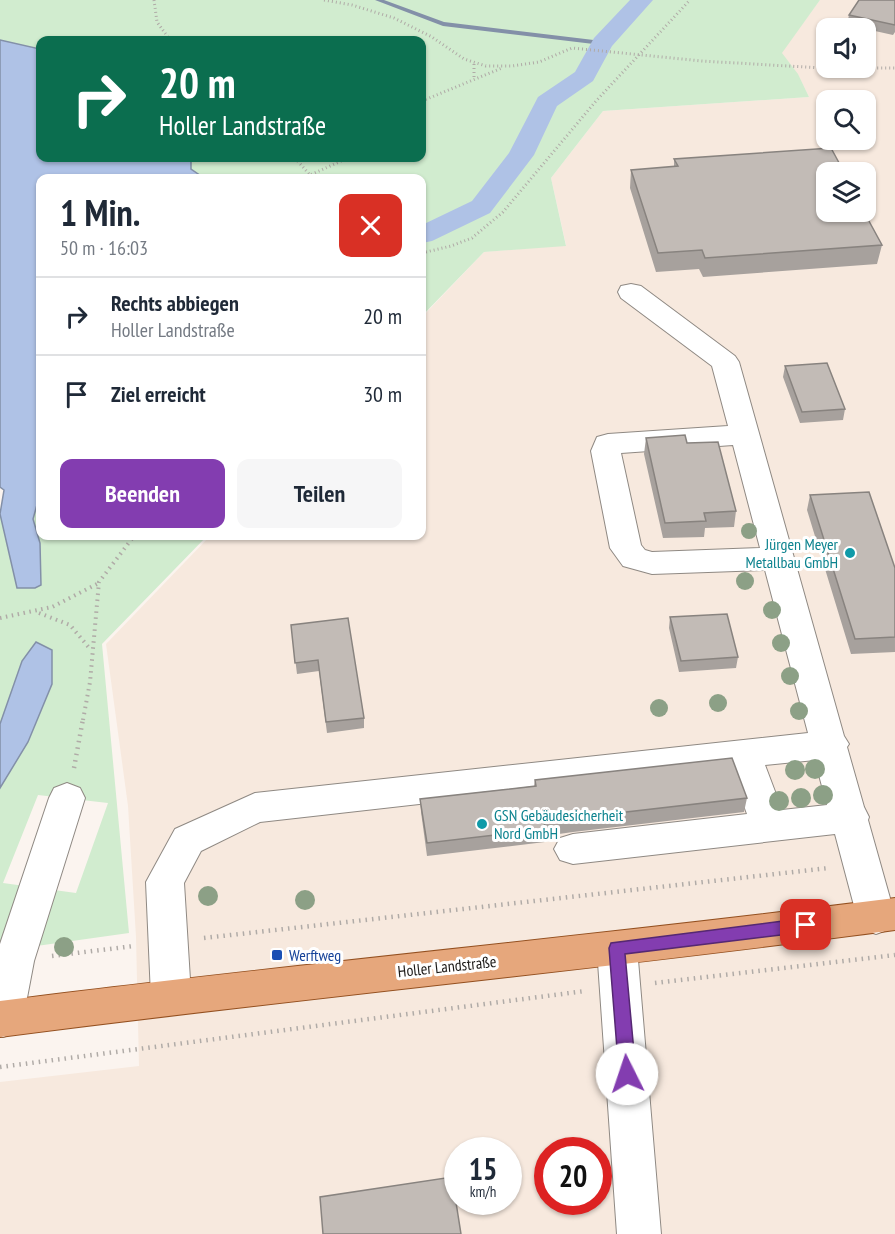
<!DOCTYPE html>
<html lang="de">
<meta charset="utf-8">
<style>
body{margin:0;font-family:"PT Sans Narrow",sans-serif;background:#f6f6f7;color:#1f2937;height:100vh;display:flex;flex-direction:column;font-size:22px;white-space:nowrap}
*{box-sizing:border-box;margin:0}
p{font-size:20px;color:#747a83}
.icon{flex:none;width:33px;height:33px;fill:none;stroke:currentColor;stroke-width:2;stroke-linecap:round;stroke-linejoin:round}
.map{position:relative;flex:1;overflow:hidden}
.details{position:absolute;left:36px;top:174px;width:390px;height:366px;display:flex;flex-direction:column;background:#fff;border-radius:12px;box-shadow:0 2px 4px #0004}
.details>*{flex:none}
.guide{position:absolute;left:36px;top:36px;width:390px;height:126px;border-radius:12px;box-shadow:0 2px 4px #0004;background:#0b6e4f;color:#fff;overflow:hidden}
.controls{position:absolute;left:816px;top:18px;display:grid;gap:12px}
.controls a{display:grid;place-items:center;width:60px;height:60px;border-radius:12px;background:#fff;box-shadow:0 2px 4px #0004;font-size:30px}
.speed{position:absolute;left:444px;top:1137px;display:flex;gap:12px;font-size:30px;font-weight:700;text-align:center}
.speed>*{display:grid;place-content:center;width:78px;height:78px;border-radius:50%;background:#fff;box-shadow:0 2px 4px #0004;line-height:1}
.speed small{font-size:15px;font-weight:400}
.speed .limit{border:9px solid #d22;background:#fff;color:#111}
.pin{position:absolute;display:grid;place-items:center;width:51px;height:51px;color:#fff;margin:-26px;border-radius:12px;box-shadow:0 3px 9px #0006}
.me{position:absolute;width:66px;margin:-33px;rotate:356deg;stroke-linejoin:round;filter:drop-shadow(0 0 4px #0008)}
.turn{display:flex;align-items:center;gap:21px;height:126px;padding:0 24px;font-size:27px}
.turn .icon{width:78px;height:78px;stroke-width:2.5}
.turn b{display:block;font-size:42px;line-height:51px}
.round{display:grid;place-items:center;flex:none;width:63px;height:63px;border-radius:12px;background:#f6f6f7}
.headline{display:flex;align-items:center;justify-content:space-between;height:102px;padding:0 24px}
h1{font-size:36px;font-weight:700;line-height:45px}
.cta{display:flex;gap:12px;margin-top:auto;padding:12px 24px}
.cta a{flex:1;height:69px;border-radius:12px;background:#833db0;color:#fff;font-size:24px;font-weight:700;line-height:69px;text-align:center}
.cta a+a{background:#f6f6f7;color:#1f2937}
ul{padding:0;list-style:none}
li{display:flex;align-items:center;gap:18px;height:78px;padding:0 24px;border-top:2px solid #e0e1e3}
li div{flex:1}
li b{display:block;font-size:22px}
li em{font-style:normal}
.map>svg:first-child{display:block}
.built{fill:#f7e9de;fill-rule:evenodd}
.green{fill:#d1eccf;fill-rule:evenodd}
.water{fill:#afc2e6;stroke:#8390a8;stroke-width:1.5}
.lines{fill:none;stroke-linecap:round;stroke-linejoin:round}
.stream{fill:#8390a8;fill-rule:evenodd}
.canal{fill:#afc2e6;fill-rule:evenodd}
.minor-casing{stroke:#8f8983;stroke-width:2}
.major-casing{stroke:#945020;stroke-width:2}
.path-far2{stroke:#b0aba7;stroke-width:3;stroke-dasharray:1 3;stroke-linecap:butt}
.path-far1{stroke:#b0aba7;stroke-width:4;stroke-dasharray:1.5 4.5;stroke-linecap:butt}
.path{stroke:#b0aba7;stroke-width:4.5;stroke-dasharray:1.5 5;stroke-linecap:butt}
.minor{fill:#fff;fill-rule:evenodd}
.major{fill:#e6a77c;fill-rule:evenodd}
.tree{fill:#8ca086}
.wall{fill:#a7a19d}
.building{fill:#c2bbb6;stroke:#88837f;stroke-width:1.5}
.route{fill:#833db0;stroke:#552872;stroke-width:1.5}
.culture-dot{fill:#0f9aa8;stroke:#fff;stroke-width:2}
.transit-dot{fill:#1a4fb4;stroke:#fff;stroke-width:2}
.labels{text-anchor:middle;stroke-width:6;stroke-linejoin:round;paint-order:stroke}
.culture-label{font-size:16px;fill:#0d838f;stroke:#fff;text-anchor:end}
.transit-label{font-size:16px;fill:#164399;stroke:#fff;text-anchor:start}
.street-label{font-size:16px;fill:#1c1a18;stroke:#fff}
</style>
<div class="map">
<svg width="895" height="1234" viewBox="0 0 895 1234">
<rect width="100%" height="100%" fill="#fbf4ef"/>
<path class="built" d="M820 0H895V1234H0V1082L139 1066 136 937 128 806 106 644 210 536H422V317L484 252 566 245 551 178 603 111 809 97 798 75 781 53ZM826 28H866V68H826ZM826 100H866V140H826ZM826 172H866V212H826ZM458 1150H508V1202H458ZM548 1150H598V1202H548Z"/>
<path class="green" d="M0 0H820L782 53 798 74 809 97 603 111 551 178 566 246 484 252 422 316V178H204L191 169V158H422V40H40V49L0 40Z
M40 494V536H207L102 644 129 933 8 950 0 953V788L28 742 52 684V651L22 661 0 724V514L1 518 40 543 33 519ZM38 795 108 803 76 893 3 883Z"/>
<path class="water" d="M0 40 40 49V158H191V169L204 178H40V494L33 519 40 543 41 585 35 588H17L0 514 4 490 0 487Z
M36 642 52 650V684L28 742 0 788V724L22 661Z"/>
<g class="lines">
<path class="stream" d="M375 0H384L444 22 602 41 606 43 602 45 443 26Z"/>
<path class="canal" d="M630 0H653L612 46 593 81 557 106 534 155 490 213 432 241 422 243V225L472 201 509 153 538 97 575 72 594 38Z"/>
<g class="minor-casing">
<path id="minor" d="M631 284 641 286 735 356 739 362 844 736 849 744 847 747 864 807 869 817 868 820 895 916 890 929 876 934 862 929 857 917 835 834 573 864 560 860 554 849 560 838 573 834 747 814 731 769 260 822 201 851 184 883 191 996 185 1009 171 1014 157 1009 151 996 146 882 152 871 175 829 255 793 808 733 765 570 652 574 623 566 610 548 591 451 597 437 608 434 728 426 712 366 621 298 618 292 621 286ZM733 445 760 548 652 552 645 550 641 545 621 453ZM815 760 827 805 782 810 765 765Z
M67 783 80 788 85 798 34 961 23 1019 17 1032 3 1037 0 1036V944L49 798 54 788Z
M617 931 631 936 637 948 661 1234H617L597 948 603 936Z"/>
</g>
<g class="major-casing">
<path id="major" d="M895 898V930C597 970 298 998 0 1037V1001C298 963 597 936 895 898Z"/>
</g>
<path class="path-far2" d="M154 0 157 22 170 40
M324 0 352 5 394 18 432 37 464 59 486 66H512L539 62 572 48 702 61 822 68H895
M474 64V77
M422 101 502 68
M295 158 310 175 348 158
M422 253 451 246 472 238 503 212 596 101 690 0"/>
<path class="path-far1" d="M39 613 70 625 91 650
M0 618 52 607 99 583
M83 720 90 682 99 582 134 536"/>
<path class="path" d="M74 768 83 719
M204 938 829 868
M52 956 134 946
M655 983 895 955
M0 1067 585 991"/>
<use href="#minor" class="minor"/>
<use href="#major" class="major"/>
</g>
<g class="tree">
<circle cx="749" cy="531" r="8"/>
<circle cx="745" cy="581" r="9"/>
<circle cx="772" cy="610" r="9"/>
<circle cx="781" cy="643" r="9"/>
<circle cx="790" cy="676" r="9"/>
<circle cx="718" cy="703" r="9"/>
<circle cx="659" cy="708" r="9"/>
<circle cx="799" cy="711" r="9"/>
<circle cx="815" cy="769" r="10"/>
<circle cx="795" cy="770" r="10"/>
<circle cx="823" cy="795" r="10"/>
<circle cx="801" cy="798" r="10"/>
<circle cx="779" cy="801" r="10"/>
<circle cx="208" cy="896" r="10"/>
<circle cx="305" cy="900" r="10"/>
<circle cx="64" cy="947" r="10"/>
</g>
<path class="wall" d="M895 0V32L893 35 866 29V28L847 25 849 15Z
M674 159 882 245 877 264 703 277 699 269 656 272 630 188 631 170 674 167Z
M785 366 845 409 843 420 800 423 783 377Z
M646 438 687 443 736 511 734 527 705 528 704 537 663 538 644 454Z
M810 495 895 568V652L851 654 807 510Z
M670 617 738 657 736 668 679 672 669 628Z
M291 625 364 718V728L327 733 319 671 297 674Z
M535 780 747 798 744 812 573 832 545 836V842L427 856 421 812 420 799 534 786Z"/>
<path class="building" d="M859 0H895V25L849 15Z
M831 148 844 172H826V212H864L882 245 705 258 702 250 658 253 631 170 678 166 674 159Z
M827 363 845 409 802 412 785 366Z
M685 435 687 443 718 442 736 511 704 513 706 521 665 523 646 438Z
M869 492 895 568V637L855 639 810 495Z
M727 614 738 657 681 661 670 617Z
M348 618 364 718 326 722 318 660 295 663 291 625Z
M732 758 747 798 574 818 544 823 546 829 427 843 420 799 536 786 535 780Z
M452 1177 461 1234H323L320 1197Z"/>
<path class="route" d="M806 918 811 920 814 925 811 930 806 932 625 954 636 1074 634 1080 627 1082 621 1080 619 1074 609 948 611 943Z"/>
<g class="culture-dot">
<circle cx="850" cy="553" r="6"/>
<circle cx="482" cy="824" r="6"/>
</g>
<rect class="transit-dot" x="271" y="949" width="12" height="12" rx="3"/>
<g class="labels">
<g class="culture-label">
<text x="838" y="550">Jürgen Meyer<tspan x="838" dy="18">Metallbau GmbH</tspan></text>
<text x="494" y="821" text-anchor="start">GSN Gebäudesicherheit<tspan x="494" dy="18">Nord GmbH</tspan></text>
</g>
<g class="transit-label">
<text x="289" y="961">Werftweg</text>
</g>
<g class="street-label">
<text transform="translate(447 966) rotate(-6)" y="6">Holler Landstraße</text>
</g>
</g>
</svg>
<div class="controls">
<a><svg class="icon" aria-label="sound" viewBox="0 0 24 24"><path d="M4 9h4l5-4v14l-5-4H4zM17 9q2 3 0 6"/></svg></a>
<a><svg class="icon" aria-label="search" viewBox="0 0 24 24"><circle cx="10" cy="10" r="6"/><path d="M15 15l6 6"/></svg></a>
<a><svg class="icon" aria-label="layers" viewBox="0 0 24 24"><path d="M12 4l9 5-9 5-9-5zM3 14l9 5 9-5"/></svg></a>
</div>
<div class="speed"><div>15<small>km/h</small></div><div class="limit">20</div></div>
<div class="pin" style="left:806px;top:925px;background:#d93025"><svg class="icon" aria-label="arrive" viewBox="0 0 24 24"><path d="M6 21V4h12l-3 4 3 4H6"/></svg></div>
<svg class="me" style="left:627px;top:1074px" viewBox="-20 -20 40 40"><circle r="19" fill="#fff"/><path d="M0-13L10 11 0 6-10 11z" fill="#833db0"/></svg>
<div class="guide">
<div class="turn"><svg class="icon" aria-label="right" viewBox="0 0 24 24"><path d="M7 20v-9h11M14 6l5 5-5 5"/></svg><div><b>20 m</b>Holler Landstraße</div></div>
</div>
<section class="details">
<div class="headline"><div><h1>1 Min.</h1><p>50 m · 16:03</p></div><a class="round" style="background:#d93025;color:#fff"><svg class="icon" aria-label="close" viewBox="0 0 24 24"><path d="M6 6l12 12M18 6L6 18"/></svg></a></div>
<ul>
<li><svg class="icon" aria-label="right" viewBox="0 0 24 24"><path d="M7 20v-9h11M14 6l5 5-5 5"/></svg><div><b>Rechts abbiegen</b><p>Holler Landstraße</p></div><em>20 m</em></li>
<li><svg class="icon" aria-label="arrive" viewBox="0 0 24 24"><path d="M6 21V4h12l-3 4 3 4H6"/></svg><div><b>Ziel erreicht</b></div><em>30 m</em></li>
</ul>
<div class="cta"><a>Beenden</a><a>Teilen</a></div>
</section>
</div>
